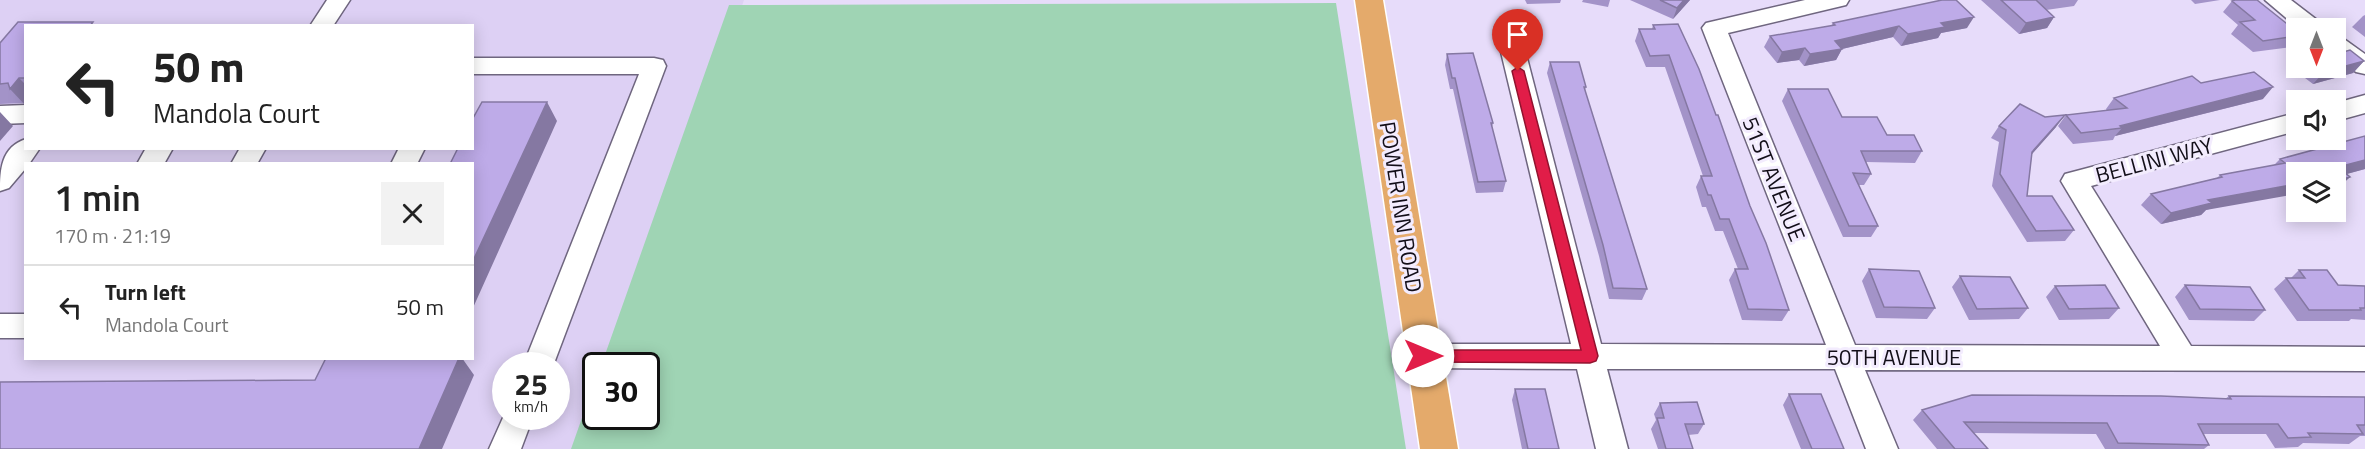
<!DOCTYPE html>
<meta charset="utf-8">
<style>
body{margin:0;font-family:"Titillium Web",sans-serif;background:#f2f2f2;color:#222;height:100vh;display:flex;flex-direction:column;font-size:22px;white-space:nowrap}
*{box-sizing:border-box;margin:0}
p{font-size:20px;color:#767676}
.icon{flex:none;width:33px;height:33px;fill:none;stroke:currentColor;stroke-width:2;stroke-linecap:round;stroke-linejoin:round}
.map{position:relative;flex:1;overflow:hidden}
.details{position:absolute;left:24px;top:162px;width:450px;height:198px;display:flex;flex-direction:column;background:#fff;border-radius:0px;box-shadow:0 3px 15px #0003}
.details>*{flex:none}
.banner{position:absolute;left:24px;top:24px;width:450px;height:126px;border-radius:0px;box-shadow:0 3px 15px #0003;background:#fff;color:#222;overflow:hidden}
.needle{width:39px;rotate:180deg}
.controls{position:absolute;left:2286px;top:18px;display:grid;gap:12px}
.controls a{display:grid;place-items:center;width:60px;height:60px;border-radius:0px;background:#fff;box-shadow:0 3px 15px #0003;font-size:30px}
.speed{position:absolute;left:492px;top:352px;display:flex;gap:12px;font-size:30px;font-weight:700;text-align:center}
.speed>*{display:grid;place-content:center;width:78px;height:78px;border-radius:50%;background:#fff;box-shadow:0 3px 15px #0003;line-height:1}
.speed small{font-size:15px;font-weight:400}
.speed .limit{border:3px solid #111;border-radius:9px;background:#fff;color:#111}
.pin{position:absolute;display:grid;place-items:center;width:51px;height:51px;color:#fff;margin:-62px -26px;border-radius:50% 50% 50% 0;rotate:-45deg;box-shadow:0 0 6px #0007}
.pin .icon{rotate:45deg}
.me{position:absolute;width:66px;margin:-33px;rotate:90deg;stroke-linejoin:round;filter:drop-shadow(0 0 4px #0008)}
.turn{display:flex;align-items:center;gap:21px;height:126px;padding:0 30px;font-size:27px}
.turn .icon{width:78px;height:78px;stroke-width:2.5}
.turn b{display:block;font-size:42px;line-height:51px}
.round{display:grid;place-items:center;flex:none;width:63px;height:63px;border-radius:0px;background:#f2f2f2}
.head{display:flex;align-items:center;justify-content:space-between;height:102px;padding:0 30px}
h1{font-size:36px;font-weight:600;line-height:45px}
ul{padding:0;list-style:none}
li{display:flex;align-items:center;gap:18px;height:84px;padding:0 30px;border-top:2px solid #e0e0e0}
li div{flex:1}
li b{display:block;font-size:22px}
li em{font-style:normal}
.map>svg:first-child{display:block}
.built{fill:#ddd0f4;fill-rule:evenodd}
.green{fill:#9fd4b4}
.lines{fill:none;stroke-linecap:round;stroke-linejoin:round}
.minor-casing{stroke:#6f667f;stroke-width:3}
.major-casing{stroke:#fff;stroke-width:3}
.minor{fill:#fff;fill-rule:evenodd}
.major{fill:#e4aa6b;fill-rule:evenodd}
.wall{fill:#a393c8}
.shaded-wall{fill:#8578a2}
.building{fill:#beabe8;stroke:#8578a2;stroke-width:1.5}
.route{fill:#e11d48;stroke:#92132f;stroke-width:1.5}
.labels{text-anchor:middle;stroke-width:6;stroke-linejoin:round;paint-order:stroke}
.street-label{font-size:22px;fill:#120e18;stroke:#f3ecfe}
</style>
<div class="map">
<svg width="2365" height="449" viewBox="0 0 2365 449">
<rect width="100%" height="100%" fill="#e7dcfa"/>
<path class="built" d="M0 0H744L616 366H596V417L586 449H0ZM26 26H472V148H26ZM26 164H472V358H26ZM506 366H556V417H506Z"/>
<path class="green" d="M1336 3 1406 449H571L595 381 596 417H646V366H601L729 5Z"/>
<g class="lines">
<g class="minor-casing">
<path id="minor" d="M327 0H350L333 26H310Z
M1805 0H1849L1846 5 1728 33 1855 345 2160 346 2061 181 2065 174 2296 113V131L2091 186 2191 346 2365 347V371L1865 370 1898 449H1866L1835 369H1607L1628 449H1596L1577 369 1423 368 1413 365 1408 356 1413 347 1423 344H1571L1495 27 1499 22 1507 19 1515 22 1519 27 1601 344 1826 345 1702 28 1706 23Z
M2265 0H2291L2321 23 2325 28H2298Z
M2336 37 2344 39 2365 54V74L2356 72 2336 56Z
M472 58H654L663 60 666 66 553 366H523L639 74H472Z
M2365 95V113L2336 121V103Z
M26 105V123L0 124V106Z
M26 139V148H40L29 164H26V168L9 188 0 191C0 170 1 147 26 139Z
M146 148H173L164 164H137Z
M240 148H266L257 164H231Z
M399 148H425L417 164H391Z
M0 314H26V338H0Z
M506 411V417H533L521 449H489Z"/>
</g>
<g class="major-casing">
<path id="major" d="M1355 0H1383L1458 449H1420Z"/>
</g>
<use href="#minor" class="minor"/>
<use href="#major" class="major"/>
</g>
<path class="wall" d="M1525 0H1561L1560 3 1527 4Z
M1583 0H1610L1608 7 1582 2Z
M1630 0H1690L1673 19Z
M1981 0H2078L2074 6 2046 10 2054 17 2047 28 2019 34Z
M2191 0H2220L2195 4Z
M2232 1 2296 31V41L2292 47 2253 52 2231 34 2238 25 2223 12Z
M2365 15V37L2352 27 2363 16Z
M1833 23 1967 28 1941 33 1938 38 1901 46 1893 37 1842 49 1836 60 1804 66 1799 60 1777 63 1764 47 1770 36 1831 26Z
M1653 25 1716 115 1789 310 1782 321 1742 320 1729 280 1735 269H1738L1723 231H1715L1706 207H1702L1696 187 1701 176H1703L1665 67H1646L1635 41 1639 29H1652Z
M26 26V106L23 103 0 104V43Z
M1447 54 1493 123 1492 127 1506 181 1503 192 1476 193 1453 89H1450L1445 65Z
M2364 61 2353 73 2313 84 2297 72 2300 68H2336Z
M1550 62 1586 87 1585 90 1647 289 1642 300 1609 299 1599 256 1547 73Z
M2201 83 2263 99 2115 136 2113 140 2073 144 2058 126 2066 115 2107 111 2106 109 2114 98Z
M1788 89 1842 117 1887 135 1922 151 1915 163 1866 162 1871 174 1864 185H1858L1878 226 1871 237H1843L1782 101Z
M1999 126 2056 127 2032 154 2027 196 2074 230 2065 241 2027 242 1992 186 1999 142 1991 138Z
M2365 136V169L2346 174 2350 177 2338 188 2336 189V172L2206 210 2201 215 2161 224 2141 205 2151 194 2217 178 2220 175 2274 165 2280 159Z
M1869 269 1935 308 1927 319 1876 318 1862 281Z
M2299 270 2338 285 2365 286V320L2351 319 2349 321H2297L2274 289 2286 278H2291Z
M1960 276 2028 308 2019 319 1969 320 1952 287Z
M2185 285 2265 310 2254 321 2189 320 2175 297Z
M2055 286 2119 308 2109 319 2059 320 2046 297Z
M1515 389 1559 449H1522L1512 400Z
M1789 394 1844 449H1801L1783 405Z
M2229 396 2365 397V436H2360L2349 444 2303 443 2298 447 2275 448 2266 434H2204L2209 445 2204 449H2105L2096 434 1973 433 1988 449H1937L1913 420 1922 410 2225 399Z
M1660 403 1704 424 1698 434 1688 435 1693 449H1658L1651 429 1656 420 1654 414Z"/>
<path class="shaded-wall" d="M1684 0H1690L1673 19 1677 8Z
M1974 17 1967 28 1941 33 1938 38 1901 46 1908 34 1941 23Z
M2054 17 2047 28 2019 34 2026 23Z
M1899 26 1893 37 1842 49 1836 60 1804 66 1810 54 1835 41Z
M1805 48 1799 60 1777 63 1782 52Z
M2364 61 2353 73 2313 84 2324 72Z
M19 78 26 85V106L10 89Z
M2273 87 2263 99 2115 136 2122 128 2120 126Z
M547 102 557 121 472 310V263Z
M0 112 13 126 0 141Z
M2065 115 2056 127 2024 163 2032 152Z
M2365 160V169L2336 177 2338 167Z
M2350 177 2338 188 2336 189V181Z
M2296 184V194L2206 210 2201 215 2161 224 2171 213 2208 200Z
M459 358H462L474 375 442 449H419Z"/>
<path class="building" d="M1660 0H1684L1677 8Z
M1942 0H1956L1974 17 1941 23 1945 27 1908 34 1899 26 1835 41 1842 49 1810 54 1805 48 1782 52 1770 36 1835 25 1833 23Z
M2001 0H2037H2036L2054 17 2026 23Z
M2235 0H2257L2296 31V36L2263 41 2240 22 2255 20 2232 1Z
M18 22H93L90 26H26V78H19L10 89 8 83 0 84V43Z
M1678 24 1699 69 1716 115H1718L1750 206 1766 243 1789 310 1748 309 1735 269H1748L1729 219H1720L1711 195H1708L1701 176H1712L1669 55 1650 56 1639 29H1655L1653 25Z
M2350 50 2364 61 2324 72 2317 68H2336V54Z
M1473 53 1493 123H1491L1506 181 1478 182 1455 78H1452L1447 54Z
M1550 62H1579L1586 87H1584L1647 289 1613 288 1603 245Z
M2254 72 2273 87 2120 126 2122 128 2081 133 2066 115 2127 108 2114 98 2192 76 2201 83Z
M1788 89H1828L1842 117H1877L1887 135H1914L1922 151H1861L1871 174 1853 173 1878 226H1849Z
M482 102H547L472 263V164H450L458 148H472V120Z
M2020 104 2045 117 2065 115 2032 152 2027 196H2052L2074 230 2036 231 2000 174 2006 130 1999 126Z
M2365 136V160L2338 167 2350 177 2336 181V172H2296V184L2208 200 2212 203 2171 213 2151 194 2222 177 2220 175 2285 163 2280 159Z
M1869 269 1919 271 1935 308 1884 307Z
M2299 270H2327L2338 285 2365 286V308H2360L2361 310H2309L2286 278H2305Z
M1960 276 2010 277 2028 308 1977 309Z
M2105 285 2119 308 2069 309 2055 286Z
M2185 285 2250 287 2265 310 2200 309Z
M326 358H459L419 449H0V382L315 380Z
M1515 389H1545L1559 449H1528Z
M1789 394H1821L1844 449H1812Z
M1972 395 2161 396 2231 399 2229 396 2365 397V425H2357L2363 434 2308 433 2311 437 2288 438 2278 424H2198L2209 445 2118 443 2107 423 1964 422 1988 449H1955L1922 410Z
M1697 402 1704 424H1685L1693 449H1666L1657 418H1664L1660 403Z"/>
<path class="route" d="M1518 67 1524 71 1598 356 1596 361 1590 363 1423 362 1418 360 1416 356 1418 351 1423 350H1581L1512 71Z"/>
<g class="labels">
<g class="street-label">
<text transform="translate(2154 160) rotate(-15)" y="8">BELLINI WAY</text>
<text transform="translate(1774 179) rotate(68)" y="8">51ST AVENUE</text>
<text transform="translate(1401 207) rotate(81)" y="8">POWER INN ROAD</text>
<text x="1894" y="365">50TH AVENUE</text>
</g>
</g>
</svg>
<div class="controls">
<a><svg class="needle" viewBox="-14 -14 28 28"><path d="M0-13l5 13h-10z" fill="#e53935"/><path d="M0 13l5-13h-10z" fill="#767676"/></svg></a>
<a><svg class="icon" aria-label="sound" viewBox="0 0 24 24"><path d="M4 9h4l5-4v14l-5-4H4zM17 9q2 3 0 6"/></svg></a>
<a><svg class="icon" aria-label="layers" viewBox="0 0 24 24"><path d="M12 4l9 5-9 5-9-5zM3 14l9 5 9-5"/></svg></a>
</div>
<div class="speed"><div>25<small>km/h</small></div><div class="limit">30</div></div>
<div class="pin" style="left:1518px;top:71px;background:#d93025"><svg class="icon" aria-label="arrive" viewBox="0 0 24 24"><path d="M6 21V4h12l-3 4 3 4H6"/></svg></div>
<svg class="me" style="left:1423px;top:356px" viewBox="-20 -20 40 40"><circle r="19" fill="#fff"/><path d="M0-13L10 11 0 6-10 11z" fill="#e11d48"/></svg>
<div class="banner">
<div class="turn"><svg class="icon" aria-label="left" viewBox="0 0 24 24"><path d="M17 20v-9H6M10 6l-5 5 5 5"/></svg><div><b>50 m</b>Mandola Court</div></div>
</div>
<section class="details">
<div class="head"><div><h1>1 min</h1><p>170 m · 21:19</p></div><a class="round"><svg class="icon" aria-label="close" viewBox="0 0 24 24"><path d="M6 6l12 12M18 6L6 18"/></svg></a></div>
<ul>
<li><svg class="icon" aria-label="left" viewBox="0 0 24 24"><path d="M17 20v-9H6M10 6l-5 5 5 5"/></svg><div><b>Turn left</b><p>Mandola Court</p></div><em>50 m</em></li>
</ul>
</section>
</div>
